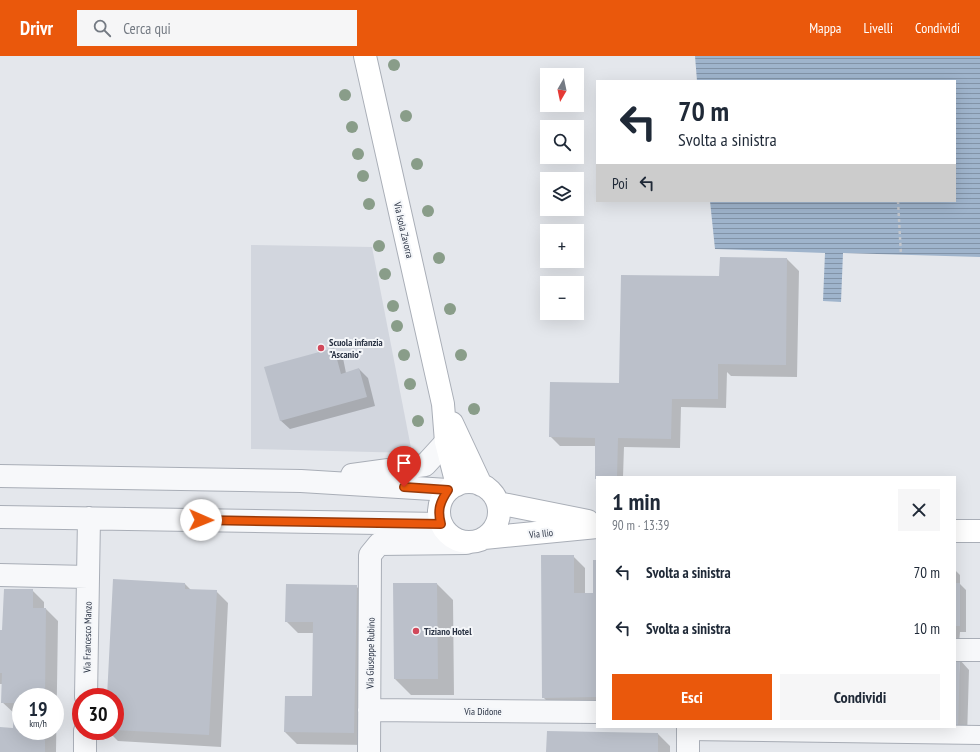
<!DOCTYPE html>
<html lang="it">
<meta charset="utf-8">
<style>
body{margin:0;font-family:"PT Sans Narrow",sans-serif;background:#f6f6f7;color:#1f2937;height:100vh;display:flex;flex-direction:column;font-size:15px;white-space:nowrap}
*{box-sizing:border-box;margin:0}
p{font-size:13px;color:#747a83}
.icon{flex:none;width:22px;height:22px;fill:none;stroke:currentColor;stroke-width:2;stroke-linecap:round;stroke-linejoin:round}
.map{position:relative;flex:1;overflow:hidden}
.panel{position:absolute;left:596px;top:420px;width:360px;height:252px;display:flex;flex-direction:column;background:#fff;border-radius:0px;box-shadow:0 4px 16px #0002}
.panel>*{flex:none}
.top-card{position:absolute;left:596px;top:24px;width:360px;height:122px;border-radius:0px;box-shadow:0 4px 16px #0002;background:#fff;color:#1f2937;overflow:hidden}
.needle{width:26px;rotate:189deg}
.fabs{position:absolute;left:540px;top:12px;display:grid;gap:8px}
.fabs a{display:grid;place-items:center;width:44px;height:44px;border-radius:0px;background:#fff;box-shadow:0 4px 16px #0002;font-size:20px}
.speed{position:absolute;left:12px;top:632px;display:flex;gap:8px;font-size:20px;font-weight:700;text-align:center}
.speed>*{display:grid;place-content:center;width:52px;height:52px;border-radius:50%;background:#fff;box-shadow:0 4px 16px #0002;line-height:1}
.speed small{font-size:10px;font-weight:400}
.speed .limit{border:6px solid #d22;background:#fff;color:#111}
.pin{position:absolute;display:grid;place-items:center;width:34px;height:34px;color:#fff;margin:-41px -17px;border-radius:50% 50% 50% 0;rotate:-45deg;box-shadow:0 0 4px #0007}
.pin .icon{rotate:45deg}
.me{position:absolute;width:44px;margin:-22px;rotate:91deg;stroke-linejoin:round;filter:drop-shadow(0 0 3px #0008)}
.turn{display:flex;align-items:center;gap:14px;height:84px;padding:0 16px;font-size:18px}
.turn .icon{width:52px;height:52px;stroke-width:2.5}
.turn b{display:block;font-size:28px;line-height:34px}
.then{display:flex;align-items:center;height:38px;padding:0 16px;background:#0003;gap:8px;font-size:15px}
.round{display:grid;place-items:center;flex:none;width:42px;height:42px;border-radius:0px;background:#f6f6f7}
.head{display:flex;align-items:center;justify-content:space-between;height:68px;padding:0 16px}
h1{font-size:24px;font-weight:600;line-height:30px}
.button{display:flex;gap:8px;margin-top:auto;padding:8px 16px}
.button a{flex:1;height:46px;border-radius:0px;background:#ea580c;color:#fff;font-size:16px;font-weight:600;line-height:46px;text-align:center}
.button a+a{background:#f6f6f7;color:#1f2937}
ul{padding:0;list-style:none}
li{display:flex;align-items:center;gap:12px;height:56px;padding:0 16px}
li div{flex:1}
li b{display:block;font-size:15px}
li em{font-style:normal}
header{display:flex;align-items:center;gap:24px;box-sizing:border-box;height:56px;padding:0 20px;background:#ea580c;color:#fff}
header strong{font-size:19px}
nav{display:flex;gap:22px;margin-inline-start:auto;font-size:14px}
.search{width:280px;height:36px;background:#f6f6f7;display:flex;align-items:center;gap:10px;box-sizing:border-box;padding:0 14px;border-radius:0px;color:#747a83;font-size:15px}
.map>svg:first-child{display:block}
.built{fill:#d2d6de}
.water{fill:url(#water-rules)}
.shadow{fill:#0003;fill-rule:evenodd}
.building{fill:#bbc0ca}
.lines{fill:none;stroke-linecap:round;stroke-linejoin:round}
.pedestrian-casing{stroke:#a9aeb7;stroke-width:20}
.minor-casing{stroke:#a9aeb7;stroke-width:24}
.secondary-casing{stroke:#a9aeb7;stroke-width:24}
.path{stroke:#c2c5cb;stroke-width:2.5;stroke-dasharray:3 3;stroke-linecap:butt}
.pedestrian{stroke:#f7f8fa;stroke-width:18}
.minor{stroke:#f7f8fa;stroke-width:22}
.secondary{stroke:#fff;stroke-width:22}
.tree{fill:#899d89}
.route-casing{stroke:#983908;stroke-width:10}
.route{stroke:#ea580c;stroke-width:7}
.poi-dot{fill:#d1495b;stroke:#f4f6f9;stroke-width:1.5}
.labels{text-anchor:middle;stroke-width:4;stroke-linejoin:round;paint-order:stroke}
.street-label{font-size:10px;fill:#2b3445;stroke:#f4f6f9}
.poi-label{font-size:10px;font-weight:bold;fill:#2b3445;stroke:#f4f6f9;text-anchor:start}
</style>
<header>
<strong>Drivr</strong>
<div class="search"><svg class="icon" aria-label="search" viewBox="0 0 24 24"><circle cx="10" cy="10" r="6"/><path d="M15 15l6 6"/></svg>Cerca qui</div>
<nav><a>Mappa</a><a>Livelli</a><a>Condividi</a></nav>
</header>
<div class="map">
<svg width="980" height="696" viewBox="0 0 980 696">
<defs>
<pattern id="water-rules" width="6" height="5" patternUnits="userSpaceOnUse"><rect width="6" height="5" fill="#9fb4cc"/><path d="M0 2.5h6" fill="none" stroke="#8293a7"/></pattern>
</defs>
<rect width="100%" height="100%" fill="#e4e7ec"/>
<path class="built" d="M251 189 372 191 412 397 251 393Z"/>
<path class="water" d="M695 0H980V201L843 197 841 246 823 245 825 197 715 193 710 145H955V25H697Z"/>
<path class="shadow" d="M787 203 799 215 797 321 731 320 727 316 726 352 681 351 680 392 624 391 623 421H597V424L596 422V390H560L550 380Z
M333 293 343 302 346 317 359 313 368 322 375 350 290 373 280 364Z
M573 500 585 512V538H594L597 505V653H555L543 641Z
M955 514 960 519V528L966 534V576H960L959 587H955Z
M185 528 191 534 216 535 228 547 221 691 118 685 108 675H115V641H108Z
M394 528H437L453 544 454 639H411L395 623Z
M356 530 368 542 366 689 297 688 285 676 313 642 314 577H298L286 565Z
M32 534 44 546V553H46L58 565 56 696H0V672L14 673 15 658 2 646 3 628H0V575H2ZM21 641H55V675H21Z
M960 604 969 614 967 682 955 671Z
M658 678 670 690V696H547Z"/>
<path class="building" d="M720 201 787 202 786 309 718 308V343H672L671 383 618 382 617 421H597V423H595V382L549 381 550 326 619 327 621 219 719 220Z
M334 292 341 318 359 312 367 341 280 365 264 311Z
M541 499H574V537H593V504H597V641L542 642Z
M113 523 185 527V533L217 534 209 679 115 674V641H107Z
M393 527H437L438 623H394Z
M955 527H960V570H955Z
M286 528 357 529 354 677 284 676 285 640H312L313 566H285Z
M4 533H33V552H46L45 641H21V675H45V696H0V671L13 672 14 647H1L2 617H0V574H2Z
M955 603H960L958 674 955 671Z
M547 675 658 677V696H546Z"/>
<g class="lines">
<g class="pedestrian-casing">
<path id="pedestrian" d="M688 675 980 679"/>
</g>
<g class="minor-casing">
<path id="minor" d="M352 419 425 409 446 386
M0 420 301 425 448 434
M0 461 441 468
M0 519 88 521
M955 594H980
M86 641 89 462
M369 654 597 656
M85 696V675
M369 696 370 499 379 488 466 487
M688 696V671"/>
</g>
<g class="secondary-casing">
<path id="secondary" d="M365 0 443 348 446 386 457 429
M452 367 481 429
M439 456a30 30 0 1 1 60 0a30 30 0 1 1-60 0Z
M498 447 588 465
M955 475H980
M484 482 597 471"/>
</g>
<path class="path" d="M898 145 901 199"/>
<use href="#pedestrian" class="pedestrian"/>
<use href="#minor" class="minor"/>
<use href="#secondary" class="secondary"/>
</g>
<g class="tree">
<circle cx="394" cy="9" r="6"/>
<circle cx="345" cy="39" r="6"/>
<circle cx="406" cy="60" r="6"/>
<circle cx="352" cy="71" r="6"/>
<circle cx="358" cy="98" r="6"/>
<circle cx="417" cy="108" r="6"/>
<circle cx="363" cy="120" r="6"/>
<circle cx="369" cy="148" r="6"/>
<circle cx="428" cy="155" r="6"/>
<circle cx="379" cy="190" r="6"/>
<circle cx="439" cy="202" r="6"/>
<circle cx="385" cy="218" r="6"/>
<circle cx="393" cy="250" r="6"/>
<circle cx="450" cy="253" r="6"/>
<circle cx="397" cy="270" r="6"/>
<circle cx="404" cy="299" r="6"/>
<circle cx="461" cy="299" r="6"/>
<circle cx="410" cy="328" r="6"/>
<circle cx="474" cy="353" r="6"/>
<circle cx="418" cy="365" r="6"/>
</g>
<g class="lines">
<g class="route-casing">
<path id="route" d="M201 464 441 468C437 454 440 446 448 434L404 431"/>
</g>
<use href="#route" class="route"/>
</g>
<g class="poi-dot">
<circle cx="321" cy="292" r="4"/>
<circle cx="416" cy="575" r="4"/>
</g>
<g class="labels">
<g class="street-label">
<text transform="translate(404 174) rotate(77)" y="4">Via Isola Zavorra</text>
<text transform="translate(541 477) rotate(-6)" y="4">Via Ilio</text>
<text transform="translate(87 581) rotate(-89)" y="4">Via Francesco Manzo</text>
<text transform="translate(370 597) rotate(-89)" y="4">Via Giuseppe Rubino</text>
<text x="483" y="659">Via Didone</text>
</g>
<g class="poi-label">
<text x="329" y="290">Scuola infanzia<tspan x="329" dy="12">"Ascanio"</tspan></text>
<text x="424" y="579">Tiziano Hotel</text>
</g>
</g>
</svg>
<div class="fabs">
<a><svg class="needle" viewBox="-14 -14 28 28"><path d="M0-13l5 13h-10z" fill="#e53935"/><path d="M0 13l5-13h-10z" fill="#747a83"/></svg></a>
<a><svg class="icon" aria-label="search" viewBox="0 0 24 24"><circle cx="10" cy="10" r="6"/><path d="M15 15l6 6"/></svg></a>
<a><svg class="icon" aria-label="layers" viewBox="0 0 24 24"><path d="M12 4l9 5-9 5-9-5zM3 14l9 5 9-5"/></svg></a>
<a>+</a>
<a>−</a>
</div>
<div class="speed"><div>19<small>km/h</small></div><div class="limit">30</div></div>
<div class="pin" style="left:404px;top:431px;background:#d93025"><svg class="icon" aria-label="arrive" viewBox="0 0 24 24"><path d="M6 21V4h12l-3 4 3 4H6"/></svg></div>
<svg class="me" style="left:201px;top:464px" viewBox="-20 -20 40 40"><circle r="19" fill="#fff"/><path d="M0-13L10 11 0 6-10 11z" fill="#ea580c"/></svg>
<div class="top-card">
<div class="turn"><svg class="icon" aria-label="left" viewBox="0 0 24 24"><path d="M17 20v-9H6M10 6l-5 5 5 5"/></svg><div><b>70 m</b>Svolta a sinistra</div></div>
<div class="then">Poi<svg class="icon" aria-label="left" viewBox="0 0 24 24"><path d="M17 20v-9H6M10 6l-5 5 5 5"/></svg></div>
</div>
<section class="panel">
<div class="head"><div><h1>1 min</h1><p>90 m · 13:39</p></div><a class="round"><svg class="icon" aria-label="close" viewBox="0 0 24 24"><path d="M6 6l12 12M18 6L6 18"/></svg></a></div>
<ul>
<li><svg class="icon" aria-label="left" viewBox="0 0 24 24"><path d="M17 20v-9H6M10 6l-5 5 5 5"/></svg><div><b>Svolta a sinistra</b></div><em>70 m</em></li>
<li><svg class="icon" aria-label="left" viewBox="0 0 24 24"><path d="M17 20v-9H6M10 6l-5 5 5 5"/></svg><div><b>Svolta a sinistra</b></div><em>10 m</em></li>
</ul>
<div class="button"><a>Esci</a><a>Condividi</a></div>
</section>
</div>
